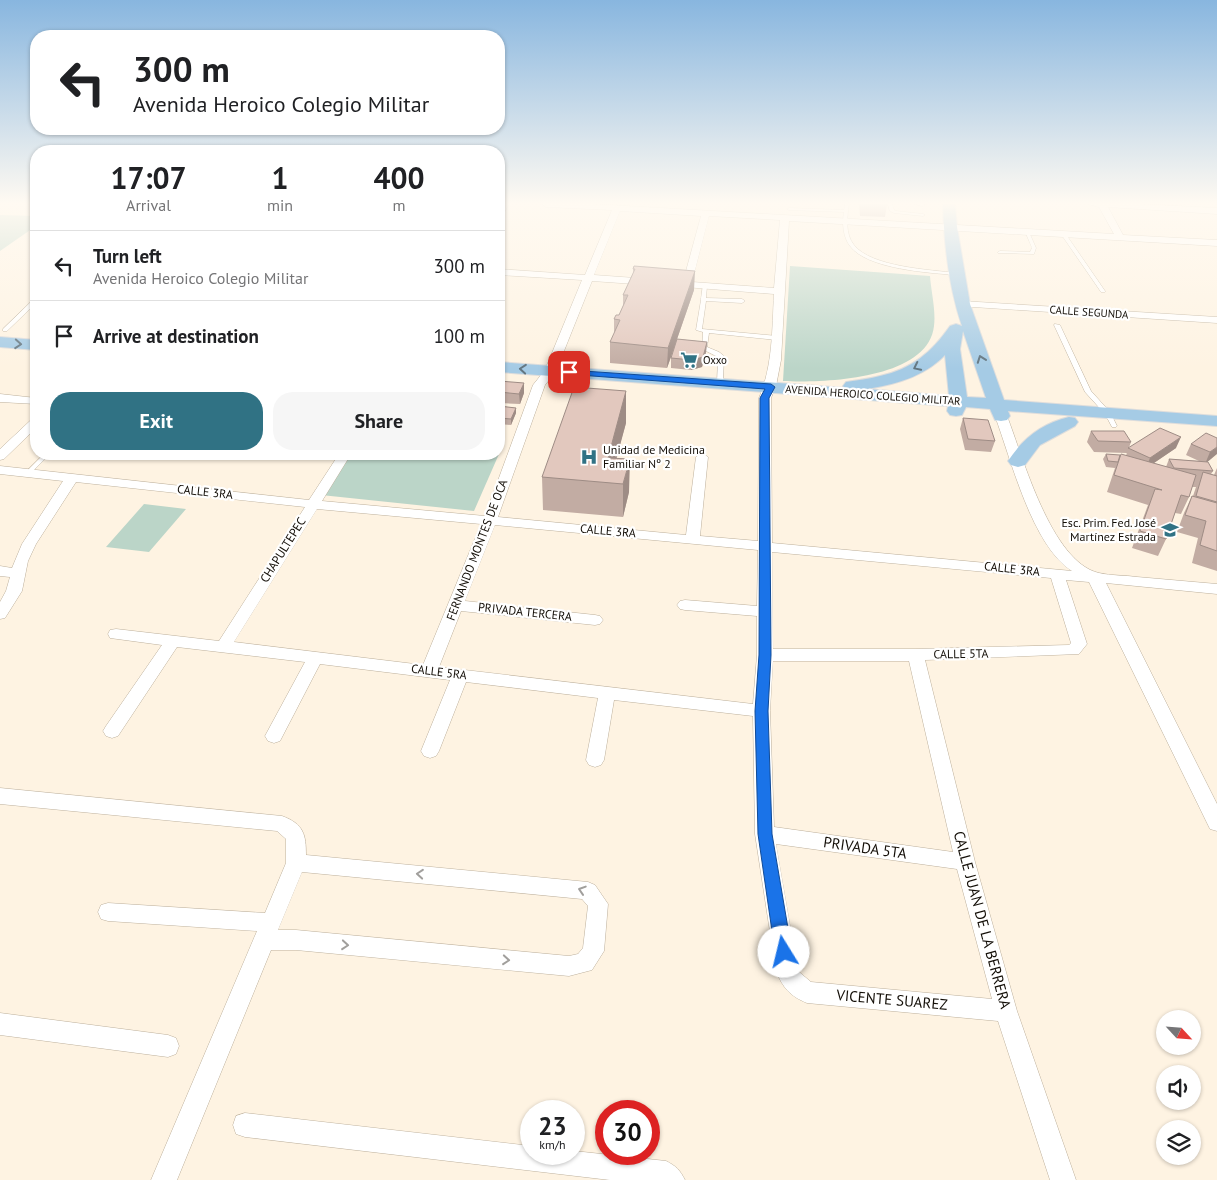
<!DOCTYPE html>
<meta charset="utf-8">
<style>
body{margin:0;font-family:"PT Sans",sans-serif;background:#f6f6f6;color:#202124;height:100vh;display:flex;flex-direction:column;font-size:19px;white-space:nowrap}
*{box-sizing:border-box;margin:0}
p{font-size:16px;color:#757577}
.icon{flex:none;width:28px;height:28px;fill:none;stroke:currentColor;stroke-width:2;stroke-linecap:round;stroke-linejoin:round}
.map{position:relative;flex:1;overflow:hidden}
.drawer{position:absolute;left:30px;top:145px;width:475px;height:315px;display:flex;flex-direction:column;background:#fff;border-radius:20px;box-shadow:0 1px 4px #0004}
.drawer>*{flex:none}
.top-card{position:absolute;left:30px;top:30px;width:475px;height:105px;border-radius:20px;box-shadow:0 1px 4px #0004;background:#fff;color:#202124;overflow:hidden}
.needle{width:32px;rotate:116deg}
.controls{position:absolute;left:1156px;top:1010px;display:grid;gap:10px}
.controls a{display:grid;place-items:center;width:45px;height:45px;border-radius:50%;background:#fff;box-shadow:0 1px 4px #0004;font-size:25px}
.speed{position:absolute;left:520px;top:1100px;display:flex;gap:10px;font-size:25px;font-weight:700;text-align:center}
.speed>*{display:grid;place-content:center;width:65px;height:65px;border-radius:50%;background:#fff;box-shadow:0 1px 4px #0004;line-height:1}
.speed small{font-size:12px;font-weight:400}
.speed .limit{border:8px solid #d22;background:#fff;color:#111}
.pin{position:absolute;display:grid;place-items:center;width:42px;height:42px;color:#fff;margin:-21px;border-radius:10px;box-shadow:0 2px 8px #0006}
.me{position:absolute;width:55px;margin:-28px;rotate:351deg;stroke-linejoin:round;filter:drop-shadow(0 0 4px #0008)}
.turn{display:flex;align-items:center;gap:18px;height:105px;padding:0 20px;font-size:22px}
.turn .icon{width:65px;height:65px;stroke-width:2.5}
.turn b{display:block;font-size:35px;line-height:42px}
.eta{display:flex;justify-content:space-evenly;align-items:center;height:85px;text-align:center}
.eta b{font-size:30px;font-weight:800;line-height:35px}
.action{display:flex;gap:10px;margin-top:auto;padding:10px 20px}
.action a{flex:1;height:58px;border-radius:20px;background:#307284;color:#fff;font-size:20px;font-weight:800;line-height:58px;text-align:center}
.action a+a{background:#f6f6f6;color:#202124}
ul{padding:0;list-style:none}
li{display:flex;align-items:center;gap:15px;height:70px;padding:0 20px;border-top:1px solid #e0e0e0}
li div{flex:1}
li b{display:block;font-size:19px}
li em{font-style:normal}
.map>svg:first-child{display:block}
.green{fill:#bbd5c8}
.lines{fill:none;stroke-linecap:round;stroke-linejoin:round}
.service-casing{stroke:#bdb09c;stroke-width:1}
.minor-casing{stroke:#bdb09c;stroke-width:1}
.primary-casing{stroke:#dedddc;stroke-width:2}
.service{fill:#fff;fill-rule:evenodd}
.minor{fill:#fff;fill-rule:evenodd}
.primary{fill:#a5cbe5;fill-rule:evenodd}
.wall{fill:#c2aca3}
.shaded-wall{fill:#9e8c85}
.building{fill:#e2c8be;stroke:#9e8c85}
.oneway{stroke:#637681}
.oneway2{stroke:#a19f9c}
.route{fill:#1a73e8;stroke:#114b97}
.labels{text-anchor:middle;stroke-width:4.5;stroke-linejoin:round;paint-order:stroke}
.far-street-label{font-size:11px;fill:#130e07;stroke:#fff}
.far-poi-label{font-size:11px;fill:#130e07;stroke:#fff;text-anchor:start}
.poi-label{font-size:12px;fill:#130e07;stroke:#fff;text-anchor:start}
.street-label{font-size:12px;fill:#130e07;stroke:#fff}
.near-street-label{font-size:15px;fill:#130e07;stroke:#fff}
</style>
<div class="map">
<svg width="1217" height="1180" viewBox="0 0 1217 1180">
<rect width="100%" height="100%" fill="#fef3e2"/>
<path class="green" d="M0 215 36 216V226L0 251Z
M790 266 930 276C931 291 936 310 934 326 928 380 822 383 783 381Z
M349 454H499L474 511 321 495Z
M144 504 186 509 149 552 106 547Z"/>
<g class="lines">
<g class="service-casing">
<path id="service" d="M845 204H849C847 217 845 234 854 245 871 267 931 270 957 273L959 274 957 275C929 273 867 269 850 246 843 237 842 223 844 212L789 210 787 209 789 208 844 210Z
M888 204H892L894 210 896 211 923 214 925 215 923 216 894 213 890 211Z
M914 204H924L925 205 923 206Z
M1025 231 1029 232 1036 248 1034 254 998 253V252L1000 251 1030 252 1032 248Z
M1061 233H1065L1105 291V292H1101L1061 234Z
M703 285 707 286 706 298 742 299 745 301 742 303 706 301 702 329 777 336 780 338 777 340 709 333 707 347 719 352 724 356 723 383 720 385 717 383 718 357 702 349 703 332 696 330 701 300 700 299 701 298Z
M34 299H36V303L7 331H3V329Z
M1055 324 1060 325 1091 391 1110 412 1117 426 1116 427H1112L1105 414 1085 392 1054 325Z
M44 454H50L30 474H26L25 473Z"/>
</g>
<g class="minor-casing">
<path id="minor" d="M501 204H509L502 216 499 217V207Z
M542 204H592L1114 234 1099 207 1087 204H1139L1217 208V214L1108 207 1123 235 1217 240V246L789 221 781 360 776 386 771 398 772 543 1072 571C1032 546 1011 459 995 416L1001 412 1007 416C1023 457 1051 562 1099 573 1111 576 1125 575 1137 577 1164 579 1190 582 1217 584V594L1106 583 1217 804V831L1210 829 1089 582 1066 580 1087 644 1079 654 925 660 975 862 1017 1011 1076 1180H1050L998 1021 807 1003C790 996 783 988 776 971L755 834 753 716 614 700 604 760 601 765 595 767 589 765 586 760 598 698 466 682 439 751 436 756 430 758 424 756 421 751 450 680 320 664 280 741 274 743 268 741 265 736 305 662 177 647 118 736 112 738 106 736 103 731 106 726 162 645 110 638 108 634 110 630 116 629 219 641 305 507 76 482 36 544 28 561 22 591 5 618 0 619V602L6 591 10 577 0 576V566L12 568 22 544 63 481 0 474V466L309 500 339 454H351L322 501 485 516 533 385 545 370 582 280 499 275V269L585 275 612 210 546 207ZM620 211 701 216 683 282H672V286L774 294C772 329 773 365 759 398L758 541 700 536 708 457 702 453 696 457 686 535 498 517 545 385 556 371 592 281 649 285 654 282 649 279 594 275ZM709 216 780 220 774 288 692 282ZM317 509 481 524 423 665 234 642ZM495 525 758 550 757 606 685 600 680 601 677 605 680 609 685 610 757 616V655L753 704 439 667 461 611 595 625 600 624 603 620 600 616 595 615 465 601ZM772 552 1051 578 1071 643 1069 645 916 649H773ZM773 661H909L953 852 774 827 770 711ZM776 844 957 869 992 999 811 982 798 971Z
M962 301 1217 317V323L958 306V302Z
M0 394 36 398V404L0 402Z
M36 418V428L4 459 0 460V449L32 419Z
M0 788 282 816C304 824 306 835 306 855L588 882 595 885 608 904 604 951 592 970 569 976 296 950H271L177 1180H151L257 931 108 921 101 919 98 912 101 905 108 903 265 913 286 863V839L277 831 0 804ZM302 872 582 899 588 906 583 948 578 954 569 956 296 930H278Z
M0 1013 168 1035 176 1038 179 1046 176 1054 168 1057 0 1035Z
M245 1113 531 1146V1154H574V1151L666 1161C676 1166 680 1170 685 1180H610L245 1137 236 1134 233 1125 236 1116Z"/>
</g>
<g class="primary-casing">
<path id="primary" d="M943 204H955L957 227 970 304 1004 400 1217 416V426L1008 411 1010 416 1007 420 1001 421 995 420 990 409 966 407 962 415 956 416 950 415 947 411 948 406 499 372V362L845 388 843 386 846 382C857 380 869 379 880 376 912 369 932 352 950 326L956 324 962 326C949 288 944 245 943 204ZM963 331 986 398 967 397 960 349ZM945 355 949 396 866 389C894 385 924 377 945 355Z
M0 337 36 340V350L0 347Z
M1069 417 1075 418 1078 422 1075 426 1040 445 1025 465 1018 467 1011 465 1008 461C1023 438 1043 423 1069 417Z"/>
</g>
<use href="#service" class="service"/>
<use href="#minor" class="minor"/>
<use href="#primary" class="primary"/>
</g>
<path class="wall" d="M859 204H887L885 217 860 216Z
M634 266 694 290 677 339 707 342 706 352 702 367 691 370 671 368V358L673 352 667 368 610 363V342L614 335V319L619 315 623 306V295L633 274V269Z
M499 381 524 393 520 404 499 403Z
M626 391V423L616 458 629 492 623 517 543 510 542 477Z
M499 406 516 408V413L511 425 499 424Z
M963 418 995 441 991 452 965 450 960 429Z
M1091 431 1131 442 1127 453 1094 452 1087 442Z
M1217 438 1207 462 1213 471 1211 474 1214 475 1217 468V571L1192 563 1198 538 1177 532 1184 513 1192 496H1193L1196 487H1192L1189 497 1181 514 1175 513 1166 539 1158 556 1132 548 1148 505 1107 492 1115 468 1106 467 1103 459 1106 454 1126 456 1128 448H1176L1154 463 1166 467 1169 459 1199 461 1186 455 1191 444Z"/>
<path class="shaded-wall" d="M695 271 694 290 667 368 668 348Z
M707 342 706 352 702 367 691 370 692 360Z
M524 383V393L520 404 519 394Z
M626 391V423L610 483 608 458Z
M516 408V413L511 425V419Z
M1181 437 1176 448 1145 469 1150 458Z
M1217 447V454L1205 464 1210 452Z
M630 459 629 492 623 517V484Z"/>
<path class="building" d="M634 266 695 271 668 348 610 342 620 320 614 319 616 315H619L628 295H623L635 269H633Z
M677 339 707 342 703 357 692 360 671 358Z
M499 381 524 383 519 394 499 392Z
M574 387 626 391 608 458 630 459 623 484 542 477Z
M499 406 516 408 511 419 499 418Z
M963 418 988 420 995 441 968 439Z
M1160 428 1181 437 1150 458 1128 448Z
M1091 431H1124L1131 442 1098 441Z
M1206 433 1217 438V447L1210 452 1191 444Z
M1106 454 1120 455 1118 462 1108 461Z
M1121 454 1196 475 1189 497 1181 495 1166 539 1140 531 1155 489 1162 490 1114 475Z
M1169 459 1208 462 1213 471 1174 468Z
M1203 472 1217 476V502L1196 496Z
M1192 496 1217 503V551L1200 545 1206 521 1185 515Z"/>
<defs><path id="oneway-chevron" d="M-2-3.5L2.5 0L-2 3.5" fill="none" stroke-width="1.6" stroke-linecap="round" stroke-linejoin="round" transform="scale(1.25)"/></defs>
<g class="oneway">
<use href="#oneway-chevron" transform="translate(18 344) rotate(4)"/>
<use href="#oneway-chevron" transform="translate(981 359) rotate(-110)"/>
<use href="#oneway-chevron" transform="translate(917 367) rotate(154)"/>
<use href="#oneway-chevron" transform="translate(523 369) rotate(-175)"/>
</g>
<g class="oneway2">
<use href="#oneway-chevron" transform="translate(420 874) rotate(-175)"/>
<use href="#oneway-chevron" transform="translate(582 890) rotate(-162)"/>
<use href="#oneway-chevron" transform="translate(345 945) rotate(5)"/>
<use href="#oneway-chevron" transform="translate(506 960) rotate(5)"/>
</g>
<linearGradient id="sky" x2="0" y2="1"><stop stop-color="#88b6df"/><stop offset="0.55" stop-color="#fffaf2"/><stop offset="1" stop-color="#fffaf2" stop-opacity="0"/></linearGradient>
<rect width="1217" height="369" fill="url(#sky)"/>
<path class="route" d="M569 370 771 384 775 387 769 398 771 655 768 711 772 834 792 952 789 957 784 959 778 957 775 952 758 834 755 711 759 655 760 398 765 389 566 374 565 372Z"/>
<defs>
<g id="supermarket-bare" transform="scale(1.35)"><path d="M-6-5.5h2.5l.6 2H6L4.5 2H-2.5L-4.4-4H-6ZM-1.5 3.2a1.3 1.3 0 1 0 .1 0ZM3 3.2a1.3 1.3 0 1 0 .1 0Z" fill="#307284" stroke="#fff" stroke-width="2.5" paint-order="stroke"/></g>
<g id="hospital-bare" transform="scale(1.35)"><path d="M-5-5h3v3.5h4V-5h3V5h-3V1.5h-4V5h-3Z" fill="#307284" stroke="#fff" stroke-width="2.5" paint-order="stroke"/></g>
<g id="school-bare" transform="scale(1.35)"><path d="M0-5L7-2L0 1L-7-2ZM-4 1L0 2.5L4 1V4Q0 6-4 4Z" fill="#307284" stroke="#fff" stroke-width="2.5" paint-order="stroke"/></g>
</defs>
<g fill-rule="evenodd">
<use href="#supermarket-bare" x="689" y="360"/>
<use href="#hospital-bare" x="589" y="457"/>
<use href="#school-bare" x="1170" y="530"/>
</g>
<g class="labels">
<g class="far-street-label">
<text transform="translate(1089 312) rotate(4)" y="4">CALLE SEGUNDA</text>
<text transform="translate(873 395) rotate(4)" y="4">AVENIDA HEROICO COLEGIO MILITAR</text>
</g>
<g class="far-poi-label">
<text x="703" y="364">Oxxo</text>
</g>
<g class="poi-label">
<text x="603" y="454">Unidad de Medicina<tspan x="603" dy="14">Familiar Nº 2</tspan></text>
<text x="1156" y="527" text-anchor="end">Esc. Prim. Fed. José<tspan x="1156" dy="14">Martínez Estrada</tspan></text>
</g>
<g class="street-label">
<text transform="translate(205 492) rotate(6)" y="4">CALLE 3RA</text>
<text transform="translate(608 531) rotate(5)" y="4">CALLE 3RA</text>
<text transform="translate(283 550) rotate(-58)" y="4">CHAPULTEPEC</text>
<text transform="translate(477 550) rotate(-69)" y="4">FERNANDO MONTES DE OCA</text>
<text transform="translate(1012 569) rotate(6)" y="4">CALLE 3RA</text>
<text transform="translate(525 612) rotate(6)" y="4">PRIVADA TERCERA</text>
<text transform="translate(961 654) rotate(-1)" y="4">CALLE 5TA</text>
<text transform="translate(439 672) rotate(7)" y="4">CALLE 5RA</text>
</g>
<g class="near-street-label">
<text transform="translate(865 848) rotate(8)" y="5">PRIVADA 5TA</text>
<text transform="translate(982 920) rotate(75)" y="5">CALLE JUAN DE LA BERRERA</text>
<text transform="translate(892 1000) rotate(5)" y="5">VICENTE SUAREZ</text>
</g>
</g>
</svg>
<div class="controls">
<a><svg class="needle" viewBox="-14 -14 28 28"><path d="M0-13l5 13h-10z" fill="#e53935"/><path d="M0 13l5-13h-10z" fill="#757577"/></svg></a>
<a><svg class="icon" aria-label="sound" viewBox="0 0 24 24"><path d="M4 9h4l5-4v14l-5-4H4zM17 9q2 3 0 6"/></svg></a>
<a><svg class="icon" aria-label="layers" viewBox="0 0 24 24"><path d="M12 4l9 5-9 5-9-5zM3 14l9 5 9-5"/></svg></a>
</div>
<div class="speed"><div>23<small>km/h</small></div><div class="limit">30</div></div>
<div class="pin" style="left:569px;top:372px;background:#d93025"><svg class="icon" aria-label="arrive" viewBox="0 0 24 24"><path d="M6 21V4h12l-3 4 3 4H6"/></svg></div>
<svg class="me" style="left:784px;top:952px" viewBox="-20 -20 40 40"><circle r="19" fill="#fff"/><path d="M0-13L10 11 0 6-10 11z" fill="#1a73e8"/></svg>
<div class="top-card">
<div class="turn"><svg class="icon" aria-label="left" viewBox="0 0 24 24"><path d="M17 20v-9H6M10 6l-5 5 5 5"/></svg><div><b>300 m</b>Avenida Heroico Colegio Militar</div></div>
</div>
<section class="drawer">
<div class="eta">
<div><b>17:07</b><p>Arrival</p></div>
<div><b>1</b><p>min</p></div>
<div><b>400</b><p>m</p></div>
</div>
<ul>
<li><svg class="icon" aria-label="left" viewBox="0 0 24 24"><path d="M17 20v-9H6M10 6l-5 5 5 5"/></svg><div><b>Turn left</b><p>Avenida Heroico Colegio Militar</p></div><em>300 m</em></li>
<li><svg class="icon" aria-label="arrive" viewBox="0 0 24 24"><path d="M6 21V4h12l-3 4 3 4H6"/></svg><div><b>Arrive at destination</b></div><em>100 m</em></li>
</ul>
<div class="action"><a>Exit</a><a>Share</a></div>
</section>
</div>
